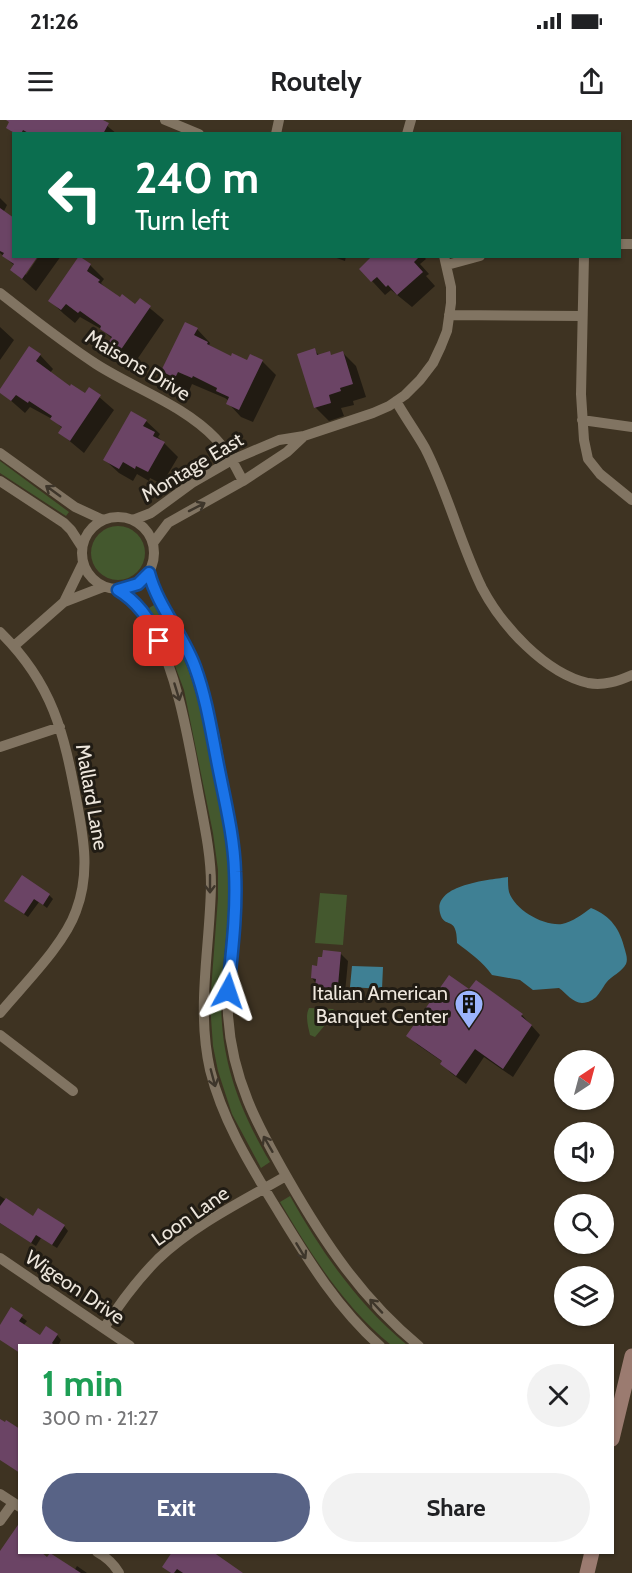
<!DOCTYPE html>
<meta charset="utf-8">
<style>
body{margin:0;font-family:Cabin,sans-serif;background:#f2f2f2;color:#202124;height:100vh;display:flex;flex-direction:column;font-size:22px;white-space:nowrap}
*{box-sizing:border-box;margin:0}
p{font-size:20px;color:#757577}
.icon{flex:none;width:33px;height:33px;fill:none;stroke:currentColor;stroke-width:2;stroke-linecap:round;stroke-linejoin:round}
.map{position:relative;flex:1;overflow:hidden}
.drawer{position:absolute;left:18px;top:1224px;width:596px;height:210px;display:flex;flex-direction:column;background:#fff;border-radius:0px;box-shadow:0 2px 4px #0004}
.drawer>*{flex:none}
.banner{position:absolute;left:12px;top:12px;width:609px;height:126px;border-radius:0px;box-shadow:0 2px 4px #0004;background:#0b6e4f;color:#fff;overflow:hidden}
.needle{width:39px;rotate:36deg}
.tools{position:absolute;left:554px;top:930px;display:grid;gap:12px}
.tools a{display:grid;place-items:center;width:60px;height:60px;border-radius:50%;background:#fff;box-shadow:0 2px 4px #0004;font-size:30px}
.pin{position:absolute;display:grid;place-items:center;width:51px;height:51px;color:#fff;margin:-26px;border-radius:12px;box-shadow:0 3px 9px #0006}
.me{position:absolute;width:66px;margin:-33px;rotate:5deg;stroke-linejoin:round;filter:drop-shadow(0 0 4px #0008)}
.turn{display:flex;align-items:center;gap:21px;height:126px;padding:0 24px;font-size:27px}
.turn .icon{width:78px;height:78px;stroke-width:2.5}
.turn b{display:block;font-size:42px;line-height:51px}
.round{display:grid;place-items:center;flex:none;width:63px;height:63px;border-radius:32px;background:#f2f2f2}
.summary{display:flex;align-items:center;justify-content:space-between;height:102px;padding:0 24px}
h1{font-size:36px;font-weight:700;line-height:45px;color:#1e9e55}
.action{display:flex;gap:12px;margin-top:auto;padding:12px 24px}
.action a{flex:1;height:69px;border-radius:36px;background:#586386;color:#fff;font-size:24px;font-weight:700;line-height:69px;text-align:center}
.action a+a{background:#f2f2f2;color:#202124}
.status{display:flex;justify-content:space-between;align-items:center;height:42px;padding:0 30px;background:#fff;direction:ltr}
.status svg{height:16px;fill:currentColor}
header{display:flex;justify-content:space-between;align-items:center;height:78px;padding:0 24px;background:#fff;font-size:27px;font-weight:700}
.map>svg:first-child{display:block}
.green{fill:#44582e}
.water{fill:#3f8094}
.shadow{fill:#0007}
.building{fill:#6b4465}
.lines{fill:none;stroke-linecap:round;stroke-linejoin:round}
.minor{stroke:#817462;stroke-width:10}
.secondary{stroke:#9b7b70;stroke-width:15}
.oneway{stroke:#3e362b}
.route-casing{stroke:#114b97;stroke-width:15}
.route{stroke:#1a73e8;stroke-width:10}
.labels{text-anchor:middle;stroke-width:6;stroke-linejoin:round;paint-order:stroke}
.street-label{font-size:20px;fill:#ede6dc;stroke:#211c14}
.poi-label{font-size:20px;fill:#ede6dc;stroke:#211c14;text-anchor:end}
</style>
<div class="status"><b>21:26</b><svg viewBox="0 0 49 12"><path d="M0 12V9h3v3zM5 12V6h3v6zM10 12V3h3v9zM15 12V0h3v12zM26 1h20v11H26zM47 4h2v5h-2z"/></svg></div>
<header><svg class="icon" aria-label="menu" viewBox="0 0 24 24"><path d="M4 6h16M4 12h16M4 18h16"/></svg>Routely<svg class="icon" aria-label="share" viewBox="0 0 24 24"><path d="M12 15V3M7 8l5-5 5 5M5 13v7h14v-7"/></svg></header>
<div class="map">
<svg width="632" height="1453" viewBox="0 0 632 1453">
<rect width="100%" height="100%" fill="#3e3322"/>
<path class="green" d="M0 341 69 392 66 396 0 353Z
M91 433a27 27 0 1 1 54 0a27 27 0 1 1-54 0Z
M154 485C164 502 175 518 183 537 199 573 205 613 213 651 219 682 227 714 229 746 231 784 225 822 222 860 217 930 235 982 270 1042L261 1048 232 994 218 951 213 926 210 884 218 778V750L213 713 184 570 162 511 149 488Z
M320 773 347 775 343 825 315 823Z
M309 888 333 889 336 892 315 917 310 915C308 906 305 896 309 888Z
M290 1076C322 1133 357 1183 407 1225H391C343 1186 311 1134 280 1082Z"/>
<path class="water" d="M508 757C508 762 508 768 509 772 515 790 543 806 562 804 572 802 583 794 591 788 611 796 620 809 625 830 626 834 628 839 626 844 622 852 611 856 606 863 599 873 596 882 582 883 573 883 566 873 559 868L533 870 520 860 492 855C483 842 469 832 457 823 457 794 444 810 440 793 433 764 490 760 508 757Z
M352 846 383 847 382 869 350 867Z"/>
<path class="shadow" d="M12 0H100L117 14H14L8 7Z
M0 78 7 85 4 91 14 136 24 153 26 155 39 136H61L36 171 12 150 15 146 0 133Z
M331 136H346L345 141Z
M375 136H423L426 139 420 144 429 154 426 156 435 166 412 187 391 170 385 175 361 149Z
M90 145 104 159 101 163 107 170 135 186 140 180 164 200 134 244 110 223 112 219 103 210 80 197 75 203 64 194 50 181Z
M0 207 14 220 0 240Z
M197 209 210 223 209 225 232 238 248 242 251 236 262 241 276 255 253 302 241 297 228 283 229 281 225 278 192 264 189 271 176 264 162 251Z
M314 230 320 236 329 233 332 236 343 233 356 246 366 277 353 281 354 285 341 288 344 296 329 301 315 287Z
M40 235 53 249 50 253 70 269 86 275 90 269 114 290 84 333 60 313 63 309 54 300 30 287 25 293 0 271Z
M146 301 160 314 158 317 178 337 162 364 150 358 149 361 137 354 133 361 119 353 105 340Z
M49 775 53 779 47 788 39 782 28 797 11 785Z
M341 834 348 841 344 883 327 881 320 874V869L312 858 319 847Z
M470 871 522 895 540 915 513 957 484 937 466 964 451 953 442 944 443 942 418 925 408 916Z
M0 1076 33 1098 64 1106 68 1111 57 1128 41 1118 36 1126 0 1103Z
M12 1190 27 1201 23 1206 40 1217 57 1215 61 1220 58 1226H20L0 1219V1207Z
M20 1432 48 1439 74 1451 77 1446 87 1453H0V1433Z
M210 1432 240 1453H171L164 1447Z"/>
<path class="building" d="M6 0H103L109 3 103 14H30L23 10 21 14H16L6 8 9 2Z
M0 88 14 98V136H38L22 159 10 150 14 144 2 136 4 133 0 131Z
M79 136 91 144 87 151 100 160 98 162 120 177 122 174 135 184 140 178 151 186 120 231 108 223 112 217 100 209 101 206 80 191 78 193 66 184 61 190 48 181Z
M372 136H420L414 142 423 152 397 175 388 165 386 167 377 157 371 162 359 149Z
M185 202 198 208 194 215 208 222 207 224 231 236 232 233 247 240 250 234 263 240 239 290 226 284 229 277 216 271 217 268 193 256 192 258 178 252 175 258 161 251Z
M29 226 41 234 36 241 70 266 71 264 85 273 89 267 101 275 70 321 58 313 62 307 50 299 52 296 29 281 28 283 16 275 11 281 0 273V269Z
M315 228 317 235 330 231 331 235 343 231 353 264 340 268 341 271 329 275 331 283 314 288 297 234Z
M131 291 147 300 143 306 155 312 153 316 165 322 148 352 136 346 135 349 123 342 119 349 103 340Z
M22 755 50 774 43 785 34 779 24 794 4 781Z
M323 830 341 832 337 877 318 875 319 866H315L316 859 311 858 312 845 317 846 318 837H322Z
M449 855 469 869 476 860 523 894 521 896 532 905 503 949 475 929 456 956 440 944 442 941 406 916Z
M6 1078 33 1096 38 1088 65 1105 52 1125 36 1115 31 1123 0 1103V1086Z
M11 1187 23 1195 19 1201 40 1215 46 1206 58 1214 52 1223 55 1226H20V1233L0 1220V1205Z
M0 1299 5 1302 6 1300 20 1309V1353L0 1340Z
M20 1402V1432H41L47 1437 50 1433 81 1453H0V1431Z
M172 1432H213L243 1453H183L177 1449 174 1453H171L162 1447Z"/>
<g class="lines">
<path class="minor" d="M165 0 199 14
M276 14 279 0
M407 14 411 0
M620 124H632
M584 136 581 274 584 320 588 339 600 354 632 380
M447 145 480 136
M0 173C31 197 62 222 96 244 135 269 184 285 216 319 228 331 235 346 243 361
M449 195 582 196
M396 281C405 297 416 312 425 328 448 373 460 423 482 468 502 506 545 553 588 563 604 566 618 561 632 555
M582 300 632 307
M0 333 75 387 103 400
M0 361 64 403 71 410 82 427
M82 433a36 36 0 1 1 72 0a36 36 0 1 1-72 0Z
M133 400 151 393 192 363 232 340 279 320 304 316 373 293 389 286 405 275 420 260 433 243 441 226 447 211 451 183V167L444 136
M153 423 168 403 243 361 287 332 304 316
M149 453C158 487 182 514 195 546 213 592 221 652 229 701 234 728 237 755 236 782 234 820 226 858 228 895 232 959 257 1005 288 1059 324 1122 362 1179 419 1226
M118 470C132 478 145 490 152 505 177 555 187 612 197 666 203 699 211 732 211 765 210 828 196 888 210 950 222 998 247 1040 272 1081 304 1133 334 1185 380 1226
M64 482 83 443
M0 512C53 564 64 613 77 683 84 720 90 754 76 791 64 825 24 864 0 893
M14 526 64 482 103 467
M0 627 60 607
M0 915 73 971
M0 1138 130 1226
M104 1208C120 1183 137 1160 158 1139 195 1104 243 1081 286 1056
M0 1374 20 1387
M0 1401 13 1383
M97 1432C106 1437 114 1444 119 1453"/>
<path class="secondary" d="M612 1319 632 1236
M587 1453 592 1432"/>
</g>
<defs><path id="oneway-shaft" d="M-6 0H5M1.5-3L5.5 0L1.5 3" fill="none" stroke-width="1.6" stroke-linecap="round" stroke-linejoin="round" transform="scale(1.5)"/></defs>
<g class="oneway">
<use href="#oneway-shaft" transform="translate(53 371) rotate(-144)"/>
<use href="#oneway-shaft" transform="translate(197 387) rotate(-27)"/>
<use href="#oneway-shaft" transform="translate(177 572) rotate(73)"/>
<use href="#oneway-shaft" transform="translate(210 764) rotate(90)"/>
<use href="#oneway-shaft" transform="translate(213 958) rotate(75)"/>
<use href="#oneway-shaft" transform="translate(268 1024) rotate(-120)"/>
<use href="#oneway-shaft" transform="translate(301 1131) rotate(59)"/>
<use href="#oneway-shaft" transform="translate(376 1186) rotate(-133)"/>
</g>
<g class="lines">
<g class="route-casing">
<path id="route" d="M159 521C150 499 138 482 118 470L138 464 149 453C158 487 183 514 195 547 206 577 211 609 217 640 224 677 234 715 235 752 237 792 232 831 228 871"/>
</g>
<use href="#route" class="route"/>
</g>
<defs>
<g id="building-pin" transform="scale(1.5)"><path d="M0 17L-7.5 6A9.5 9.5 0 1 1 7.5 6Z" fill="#9cb4fd" stroke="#211c14"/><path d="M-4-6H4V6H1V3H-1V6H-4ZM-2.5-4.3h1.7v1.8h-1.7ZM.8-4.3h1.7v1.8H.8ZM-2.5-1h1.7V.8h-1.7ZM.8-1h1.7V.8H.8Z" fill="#111"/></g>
</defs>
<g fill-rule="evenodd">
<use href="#building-pin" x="469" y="884"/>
</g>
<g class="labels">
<g class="street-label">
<text transform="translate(138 245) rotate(31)" y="7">Maisons Drive</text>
<text transform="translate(192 347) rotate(-31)" y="7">Montage East</text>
<text transform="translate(92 677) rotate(80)" y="7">Mallard Lane</text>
<text transform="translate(190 1096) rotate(-35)" y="7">Loon Lane</text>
<text transform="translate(75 1167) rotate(34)" y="7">Wigeon Drive</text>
</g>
<g class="poi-label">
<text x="448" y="880">Italian American<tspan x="448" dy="23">Banquet Center</tspan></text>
</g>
</g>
</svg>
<div class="tools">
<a><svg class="needle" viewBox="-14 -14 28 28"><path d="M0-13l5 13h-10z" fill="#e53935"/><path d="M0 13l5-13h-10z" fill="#757577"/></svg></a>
<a><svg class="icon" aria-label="sound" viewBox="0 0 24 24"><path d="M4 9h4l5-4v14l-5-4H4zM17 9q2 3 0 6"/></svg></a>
<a><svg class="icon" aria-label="search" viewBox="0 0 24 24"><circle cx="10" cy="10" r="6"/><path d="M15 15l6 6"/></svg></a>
<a><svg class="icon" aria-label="layers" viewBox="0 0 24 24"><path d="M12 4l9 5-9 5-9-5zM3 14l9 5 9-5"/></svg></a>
</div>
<div class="pin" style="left:159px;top:521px;background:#d93025"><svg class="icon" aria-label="arrive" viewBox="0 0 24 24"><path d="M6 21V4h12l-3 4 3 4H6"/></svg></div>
<svg class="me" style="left:228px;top:871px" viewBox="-20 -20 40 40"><path d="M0-17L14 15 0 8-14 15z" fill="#1a73e8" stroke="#fff" stroke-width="4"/></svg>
<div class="banner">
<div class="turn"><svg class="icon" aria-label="left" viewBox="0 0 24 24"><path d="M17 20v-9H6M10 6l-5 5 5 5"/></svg><div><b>240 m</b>Turn left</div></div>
</div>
<section class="drawer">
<div class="summary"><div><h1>1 min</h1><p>300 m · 21:27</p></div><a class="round"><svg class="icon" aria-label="close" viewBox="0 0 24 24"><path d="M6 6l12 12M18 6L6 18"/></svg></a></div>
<div class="action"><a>Exit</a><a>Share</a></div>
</section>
</div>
